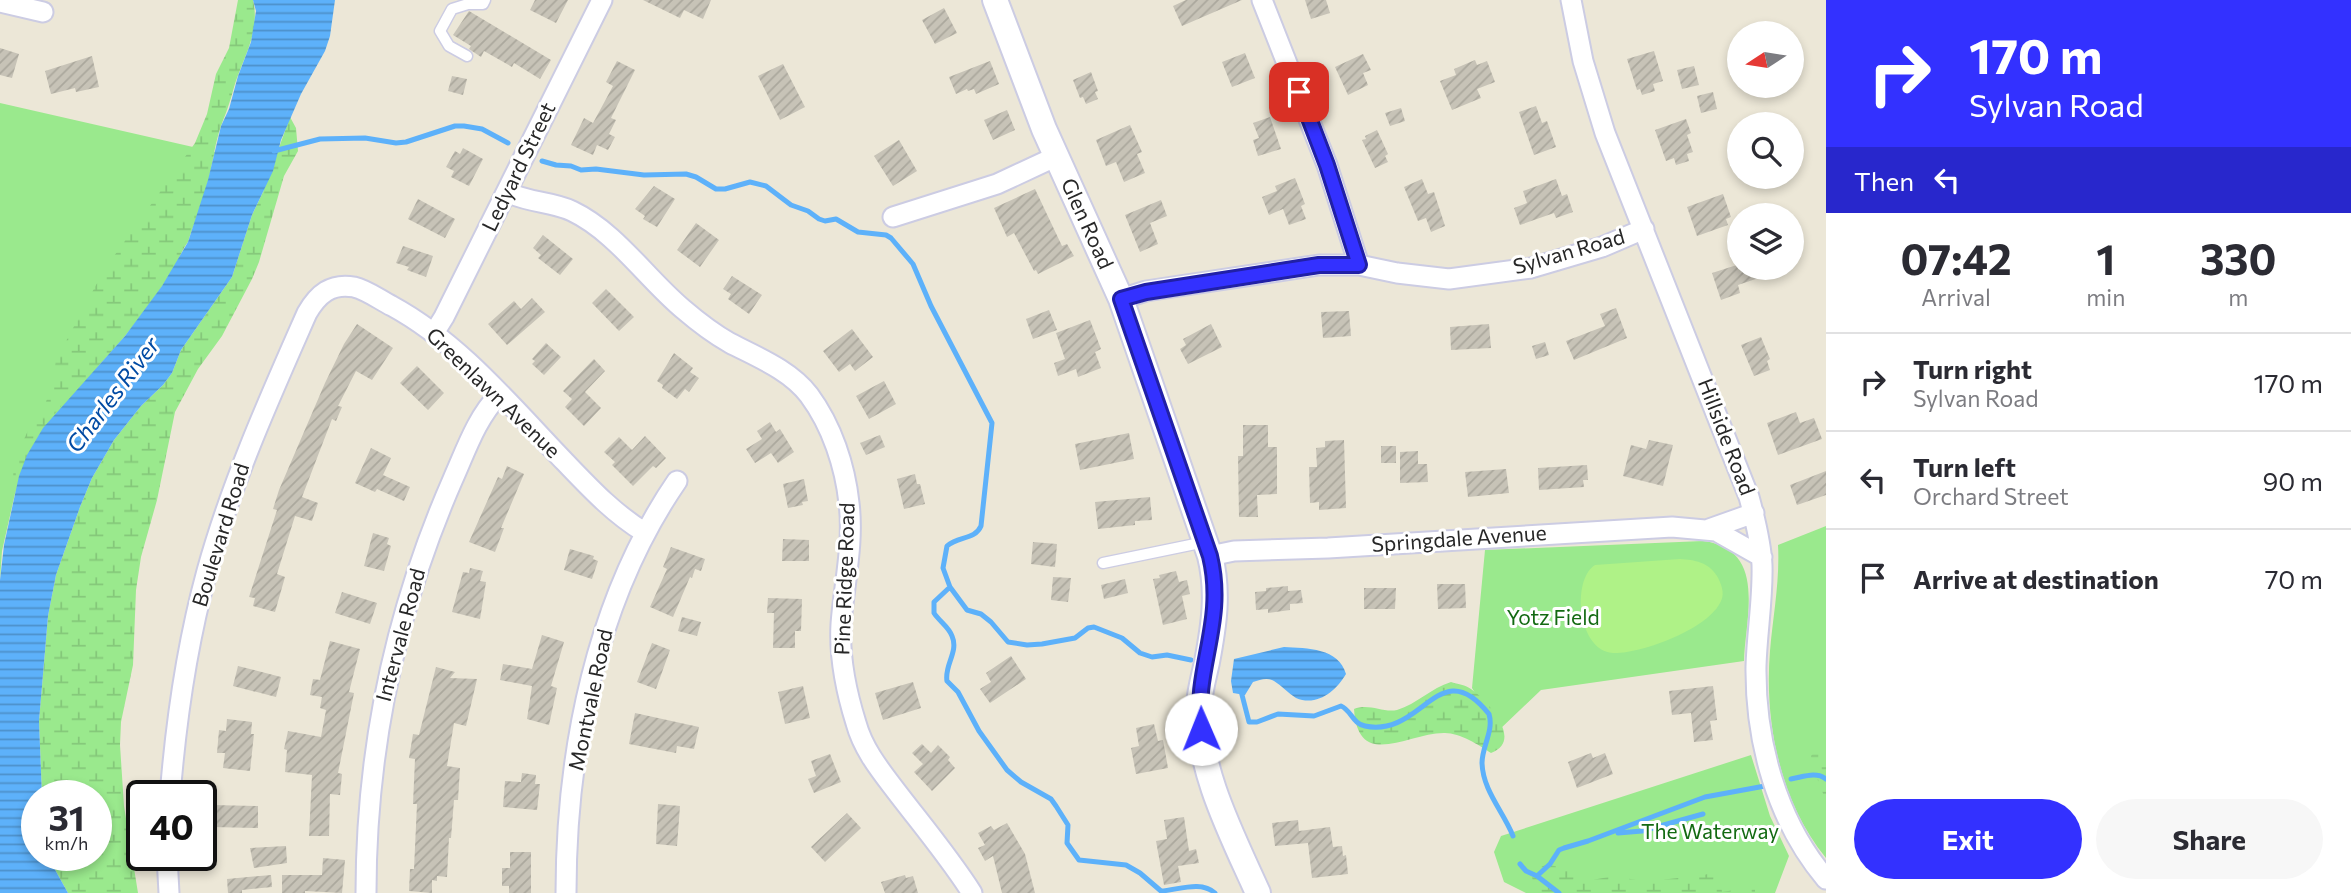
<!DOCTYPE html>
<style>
body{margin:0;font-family:Commissioner,sans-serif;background:#f7f7f7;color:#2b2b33;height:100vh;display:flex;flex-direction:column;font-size:26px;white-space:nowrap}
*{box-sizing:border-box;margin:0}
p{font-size:23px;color:#7c7c81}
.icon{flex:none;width:38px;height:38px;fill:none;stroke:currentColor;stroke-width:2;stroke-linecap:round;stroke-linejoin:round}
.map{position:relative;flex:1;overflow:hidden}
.details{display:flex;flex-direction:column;background:#fff;width:525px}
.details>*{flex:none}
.hud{background:#3331ff;color:#fff;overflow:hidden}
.needle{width:46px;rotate:258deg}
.tools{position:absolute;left:1727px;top:21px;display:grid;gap:14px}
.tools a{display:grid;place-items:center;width:77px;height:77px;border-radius:50%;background:#fff;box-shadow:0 4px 10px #0003;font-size:35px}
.speed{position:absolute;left:21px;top:780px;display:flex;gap:14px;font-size:35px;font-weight:700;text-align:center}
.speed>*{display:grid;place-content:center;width:91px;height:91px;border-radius:50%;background:#fff;box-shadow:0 4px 10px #0003;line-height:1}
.speed small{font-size:18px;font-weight:400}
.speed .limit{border:4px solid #111;border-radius:10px;background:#fff;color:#111}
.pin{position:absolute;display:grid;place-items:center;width:60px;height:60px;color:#fff;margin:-30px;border-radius:14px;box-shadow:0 4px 10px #0006}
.me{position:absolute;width:77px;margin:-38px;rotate:359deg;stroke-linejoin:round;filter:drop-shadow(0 0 5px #0008)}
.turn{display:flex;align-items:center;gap:24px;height:147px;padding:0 28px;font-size:32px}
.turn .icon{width:91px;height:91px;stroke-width:2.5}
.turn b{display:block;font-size:49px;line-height:60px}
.then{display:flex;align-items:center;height:66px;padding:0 28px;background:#0003;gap:14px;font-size:26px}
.eta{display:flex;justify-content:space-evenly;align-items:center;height:119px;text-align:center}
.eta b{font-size:42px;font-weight:700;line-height:49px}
.button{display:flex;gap:14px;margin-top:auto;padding:14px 28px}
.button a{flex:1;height:80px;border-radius:42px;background:#3331ff;color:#fff;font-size:28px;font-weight:700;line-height:80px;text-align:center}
.button a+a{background:#f7f7f7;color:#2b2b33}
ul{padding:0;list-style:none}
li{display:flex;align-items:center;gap:21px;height:98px;padding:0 28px;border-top:2px solid #e1e1e2}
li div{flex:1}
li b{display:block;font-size:26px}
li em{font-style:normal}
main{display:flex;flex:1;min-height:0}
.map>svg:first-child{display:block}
.grass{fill:#9ae98d}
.wetland{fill:url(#wetland-marsh)}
.pitch{fill:#aff287}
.water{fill:url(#water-rules)}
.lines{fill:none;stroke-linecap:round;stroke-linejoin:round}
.stream{stroke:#5db1fa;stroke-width:5}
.building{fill:url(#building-hatch)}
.service-casing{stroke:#cccce3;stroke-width:13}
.minor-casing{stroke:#cccce3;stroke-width:23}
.tertiary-casing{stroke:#cccce3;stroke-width:28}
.service{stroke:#fff;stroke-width:10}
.minor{stroke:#fff;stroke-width:19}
.tertiary{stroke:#fff;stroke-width:24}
.route-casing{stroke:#2120a6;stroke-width:18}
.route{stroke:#3331ff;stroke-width:12}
.labels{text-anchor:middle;stroke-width:6;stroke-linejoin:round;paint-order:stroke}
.street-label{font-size:21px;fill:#272727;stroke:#fff}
.park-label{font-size:21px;fill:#136a12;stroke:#fff}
.water-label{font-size:23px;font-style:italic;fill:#004aa3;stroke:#fff}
</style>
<main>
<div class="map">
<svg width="1826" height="893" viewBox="0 0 1826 893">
<defs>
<pattern id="wetland-marsh" width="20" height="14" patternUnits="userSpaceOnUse" patternTransform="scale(1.75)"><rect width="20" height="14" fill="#9ae98d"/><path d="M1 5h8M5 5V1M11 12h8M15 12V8" fill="none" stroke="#85c87a"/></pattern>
<pattern id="water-rules" width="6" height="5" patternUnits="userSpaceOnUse" patternTransform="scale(1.75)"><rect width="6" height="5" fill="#5db1fa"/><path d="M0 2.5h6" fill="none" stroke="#4d90ca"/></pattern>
<pattern id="building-hatch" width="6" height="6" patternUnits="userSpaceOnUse" patternTransform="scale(1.75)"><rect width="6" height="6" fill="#c7c3b7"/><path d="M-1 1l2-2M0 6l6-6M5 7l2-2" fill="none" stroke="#aba89d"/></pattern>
</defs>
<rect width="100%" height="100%" fill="#ece7d7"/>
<path class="grass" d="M0 103 215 152 188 242 19 476 2 551 0 580Z
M1826 526V858C1780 802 1764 722 1770 651 1773 616 1780 581 1778 545Z
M1703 541C1768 549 1745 618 1744 661L1541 690 1498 731 1472 688 1485 550Z
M1751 755 1770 816 1789 856 1775 893H1526L1504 882 1494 852 1501 836Z"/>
<path class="wetland" d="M238 0H253C261 34 241 60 233 91 229 105 226 113 221 126 215 143 213 161 209 178 199 216 185 252 163 285 151 302 138 320 125 336 82 388 29 425 16 495L13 479 14 461 31 424 44 407 52 386 56 360 104 270 195 143 207 114 216 74 229 48Z
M290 117 296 128 298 151 284 176 259 262 252 279 222 336 198 369 175 412 157 500 141 557 136 590 133 665 121 722 120 745 124 806 138 893H68L53 866 50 856H96V796H42L39 721 48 616 56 575 80 507 92 478 114 440 141 406 163 385 172 373 181 350 232 277 252 215 263 192Z
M1451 682C1457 684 1466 685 1471 689 1488 701 1524 741 1491 753 1479 745 1460 733 1445 733 1409 732 1358 772 1354 709 1369 703 1383 713 1397 710 1417 704 1431 688 1451 682Z
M1826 747V801L1813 768 1811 756 1817 750Z
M1546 865 1563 867 1581 878 1592 880 1614 876 1636 880H1660L1704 875 1719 871 1722 892 1753 887 1755 889V893H1536L1532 877 1540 867Z"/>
<path class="pitch" d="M1680 559C1695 560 1708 562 1717 576 1721 583 1725 593 1721 601 1709 629 1641 654 1613 653 1578 651 1571 580 1595 565Z"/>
<path class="water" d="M253 0H335L330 36 325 51 301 94 281 140 273 171 252 215 232 277 181 350 172 373 163 385 141 406 114 440 92 478 80 507 56 575 48 616 39 721 42 796H37V856H50L53 866 68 893H0V580L4 545 19 476 27 455 43 428 125 336 162 286 188 242 208 180 221 126 229 109 238 76 251 42 256 11Z
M1284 647C1307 648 1339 648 1346 674 1336 691 1317 707 1296 698 1288 693 1282 686 1274 681 1267 677 1260 680 1253 682L1245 695 1233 693 1231 681 1234 659Z"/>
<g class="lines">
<path class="stream" d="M274 151 320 139 365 138 396 143 406 142 455 126H464L482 129 508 143
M542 161 556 165 571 166 581 170 596 169 644 175 686 174 696 177 716 189H725L750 182 766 186 791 205 808 211 819 219 825 221 836 219 858 232 886 235 891 238 913 264 931 306 992 423 981 526C975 540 958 536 947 546L943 568 950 587 934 602V613C939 621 949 627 952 636 959 652 944 665 947 681L958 692 979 731 1007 770 1021 782 1051 799 1056 806 1068 825 1067 843 1079 860 1126 865 1140 873 1161 891C1178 890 1201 880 1215 893
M950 587 967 610 981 614 991 622 1008 642 1027 645 1042 644 1075 638 1088 628 1094 627 1122 638 1140 653 1152 657 1167 655 1191 660
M1241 691 1249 722H1257L1278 714 1314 716 1341 706C1351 710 1353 724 1365 726 1423 738 1439 651 1489 714 1494 731 1482 746 1482 763 1483 791 1503 811 1513 836
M1791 779C1803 777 1816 771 1826 779
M1618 833 1642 831 1703 814
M1520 864 1526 871 1537 876 1550 864 1559 850 1564 848 1588 841 1705 797 1765 786
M1537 876 1559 893"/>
</g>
<path class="building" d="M535 0H568L556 23 530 10Z
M643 0H711L703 19 684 10 680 18Z
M1186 0H1242L1182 26 1173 6Z
M1305 0H1326L1330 13 1311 19Z
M944 8 957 33 935 44 922 20Z
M469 11 551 60 540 79 514 63 512 67 484 51 481 57 469 49 471 46 453 35Z
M0 48 19 54 12 78 0 75Z
M1654 51 1663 81 1653 84 1655 91 1642 95 1640 89 1637 90 1627 59Z
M1245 53 1255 78 1232 87 1222 62Z
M1363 54 1371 70 1363 73 1368 85 1348 95 1335 67Z
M92 56 99 87 76 92 75 88 51 94 45 71Z
M1475 60 1477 65 1487 61 1495 82 1477 89 1481 98 1452 110 1440 81 1456 75 1454 69Z
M617 61 635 70 611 118 616 120 609 134 615 137 608 150 597 145 593 155 571 145 584 118 593 123 599 112 613 86 606 82Z
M990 61 999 84 976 94 974 89 968 91 967 89 956 94 949 77Z
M783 64 805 107 780 120 758 76Z
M1694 66 1699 85 1682 89 1677 70Z
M1091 72 1098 91 1095 92 1098 99 1086 104 1083 97 1080 98 1073 80Z
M452 76 467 79 463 95 448 91Z
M1713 92 1717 109 1701 113 1697 96Z
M1536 106 1542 123 1547 121 1556 147 1534 155 1519 112Z
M1401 108 1405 121 1390 126 1385 113Z
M1007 110 1015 130 993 140 984 120Z
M1270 117 1281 149 1258 156 1253 140 1259 138 1253 123Z
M1686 119 1691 133 1687 135 1693 152 1687 154 1689 161 1676 165 1674 158 1666 161 1655 130Z
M1130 125 1142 152 1137 154 1145 173 1124 182 1116 162 1106 166 1096 140Z
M1377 130 1388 154 1385 156 1388 162 1375 168 1362 140 1366 139 1365 136Z
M899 140 917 171 893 186 874 156Z
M463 148 483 159 469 186 451 177 454 171 446 167 455 151 460 154Z
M1295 178 1305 204 1301 206 1306 219 1289 225 1283 209 1269 215 1262 197 1277 191 1275 186Z
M1422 179 1428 194 1434 192 1445 226 1431 232 1426 218 1418 221 1404 187Z
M1556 179 1562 196 1567 194 1573 212 1556 218 1554 213 1520 225 1514 208 1527 203 1523 191Z
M654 186 675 199 657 227 643 219 645 216 635 209Z
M1035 189 1062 246 1067 244 1074 256 1038 274 1036 270 1034 271 1014 233 1007 237 994 208Z
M1723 194 1731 217 1726 219 1728 225 1697 236 1687 207Z
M418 199 455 219 445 238 408 219Z
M1161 200 1167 216 1150 223 1158 244 1140 252 1125 215Z
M696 223 719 240 700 267 677 250Z
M543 235 573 259 560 275 538 258 541 255 533 248Z
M403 246 433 256 426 277 407 270 409 267 396 263Z
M1740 264V268H1782V270L1738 285 1740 293 1721 300 1712 273Z
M732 276 762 295 749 314 728 299 731 294 723 289Z
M606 289 634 317 619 331 592 303Z
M532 298 545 312 507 345 488 324 514 301 521 309Z
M1616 308 1627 338 1574 360 1566 341 1605 326 1600 314Z
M1049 310 1057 330 1033 339 1026 319Z
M1349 311 1351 336 1323 338 1321 312Z
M1090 320 1101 349 1095 352 1101 368 1078 377 1076 369 1058 376 1054 363 1065 359 1056 333Z
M357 324 393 348 372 380 356 371 338 406 342 407 336 421 332 419 302 497 318 503 312 521 295 516 277 574 285 577 275 612 253 606 255 598 249 597 277 510 273 509 279 490 325 383 344 344Z
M1211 324 1222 347 1188 364 1180 349 1186 345 1183 339Z
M1489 324 1491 348 1451 350 1450 327Z
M852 329 873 357 855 371 850 364 839 372 823 351Z
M1761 337 1770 359 1767 361 1770 370 1754 376 1741 345Z
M1545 342 1549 355 1536 359 1532 346Z
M546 343 561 357 544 375 532 364 535 361 532 359Z
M674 353 693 368 690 372 699 378 689 392 685 389 677 399 662 388 663 385 657 381Z
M594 359 605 371 585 392 601 408 584 426 565 407 572 399 563 391Z
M417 366 444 393 428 410 400 383Z
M884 381 896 404 869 419 856 396Z
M1796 412 1800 423 1814 418 1822 439 1778 455 1767 423Z
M770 422 776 432 780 429 794 452 778 463 771 453 755 463 746 449 762 439 757 431Z
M1243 425H1268V447H1277V494L1257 495 1258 517H1239L1238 456H1243Z
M1129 433 1134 459 1080 470 1075 444Z
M880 435 885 447 866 455 860 443Z
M645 436 666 458 656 468 653 466 633 486 612 465 615 462 604 452 619 437 632 450Z
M1344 440 1346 508 1319 510V502L1310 503 1309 467H1317L1316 448 1325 447V441Z
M1649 440 1673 445 1663 486 1623 476 1631 445 1646 449Z
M1381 446H1396V463H1381Z
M371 448 391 458 383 475 410 487 404 501 377 489 375 492 355 483Z
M1418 451V464H1427L1428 482 1400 483V452Z
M1587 465 1588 480H1583L1584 487 1539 490 1538 468Z
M507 466 524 474 501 528H504L495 552 469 542 498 477 502 479Z
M1506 469 1509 493 1468 497 1465 472Z
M1826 471V495L1797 505 1790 485Z
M915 474 917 484H920L925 504 904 509 897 479Z
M804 479 808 501 802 502 803 505 788 508 783 484Z
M1150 497 1152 520 1135 521V525L1098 529 1095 502Z
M373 533 389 538 387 544 391 546 384 571 364 566Z
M783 539 809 540V561H782Z
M1033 542 1057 544 1055 567 1031 564Z
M671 547 705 559 701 571 695 569 692 578 690 577 673 617 650 607 667 569 663 567Z
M570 549 594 556 593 559 598 561 592 579 564 570Z
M470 568 483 571 480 581 486 582 480 619 452 612 463 572 469 573Z
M1176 571 1179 582 1187 580 1190 594 1182 596 1187 619 1163 625 1153 579 1160 578 1159 575Z
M1053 577 1071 578 1068 602 1051 600Z
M1125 579 1128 593 1104 599 1101 585Z
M1437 584H1465L1466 608 1438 609Z
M1288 586V591L1301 590 1303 603 1290 604V610L1268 613V609L1256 610 1255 592 1266 591V588Z
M1364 588H1396L1395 609H1364Z
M342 592 377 603 370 624 335 613Z
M768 598 802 599 801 631H795V648H773L774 613H767Z
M682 617 701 622 697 636 678 631Z
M542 635 564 642 551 686 557 688 549 725 527 719 532 686 500 680 503 664 532 669Z
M330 641 360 649 349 692 354 693 338 773 342 774 340 795 330 794 329 836H309L312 775 285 772 287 750 284 749 288 731 321 737 326 710 320 708 322 697 310 695 313 679 320 680Z
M652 643 670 650 656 689 637 682Z
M1011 656 1026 679 990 703 980 689 991 682 986 673Z
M238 666 281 677 276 697 233 686Z
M436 667 455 672 450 678 477 679 466 726 454 723 447 766 460 768 458 800H454L451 838H449L447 877 437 876V881L432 880V893L409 891 410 869H414L417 804H413L415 759 409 758 413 734 419 735Z
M913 682 921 708 883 720 875 693Z
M803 686 810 718 785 724 778 692Z
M1713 686 1717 720 1710 721 1713 740 1694 742 1691 713 1672 715 1669 691Z
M635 713 699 727 694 749 677 746 676 753 629 744Z
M227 719 252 722 251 734H254L250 771 223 768 225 753H217L219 730 226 731Z
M1154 724 1158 741 1163 740 1168 768 1136 774 1131 748 1139 746 1136 728Z
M922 744 931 753 938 745 950 757 948 760 955 768 932 791 914 772 923 764 912 753Z
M1591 753 1593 758 1605 753 1613 774 1577 788 1568 762Z
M830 754 841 782 814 793 808 779 816 776 811 761Z
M522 773 536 775 535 784H540L537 810 503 807 505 781 521 782Z
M658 804 680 806 677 846 656 844Z
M212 805 258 806V828L212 827Z
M847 813 861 828 825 862 811 847Z
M1184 817 1189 851 1196 849 1199 863 1178 866 1181 882 1164 885 1156 841 1167 839 1164 820Z
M1298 820 1299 831 1330 827 1333 847 1342 846 1343 856 1346 855 1348 874 1312 878 1308 843 1275 846 1272 823Z
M1007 823 1025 854 1035 893H1002L993 856 985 861 978 848 985 845 978 833 991 826 994 830Z
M286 846 287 863 254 868 250 848Z
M510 852H531V893H509V886H502V868H510Z
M323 858 345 860 342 893 305 891V893H282V875H322Z
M271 875 272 887 242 890V893H228L227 879Z
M905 875 906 878 913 876 918 893H885L881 882Z"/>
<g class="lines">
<g class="service-casing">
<path id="service" d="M467 56 449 46 440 31 452 9 468 4H483L485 0
M1103 563 1205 542"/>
</g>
<g class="minor-casing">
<path id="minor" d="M1262 0 1327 165 1359 265
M1571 0 1583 61 1605 133 1749 497C1755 519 1761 542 1762 565 1763 599 1757 632 1756 666 1755 742 1777 821 1826 879
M0 2 43 12
M507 192C528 203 551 201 572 211 616 232 646 278 683 309 697 321 714 334 730 343 757 357 790 370 809 395 832 426 845 466 849 503 854 543 844 584 841 624 839 658 846 691 856 723 863 749 880 770 896 791 922 825 949 857 972 893
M893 217 997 184 1055 157
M1121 299 1146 291 1319 265H1359L1397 273 1449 279 1531 268 1602 247 1644 229
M434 333 444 317 602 0
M1709 529 1754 513
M1210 556 1234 551 1328 548 1672 527 1716 531 1762 557
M170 796C176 720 187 644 207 571 232 481 270 397 307 313 318 294 331 283 354 287 367 290 380 300 392 306 460 343 512 407 565 462 590 488 613 513 644 532
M167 856 169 893
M366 893C366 750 396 609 453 479 466 450 477 417 499 395
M566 893C566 751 596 599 677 481"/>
</g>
<g class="tertiary-casing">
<g id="tertiary">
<path id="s1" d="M995 0 1044 129 1121 299 1210 556C1219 592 1214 625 1207 662 1204 676 1200 690 1199 704 1197 769 1232 835 1258 893"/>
</g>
</g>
<use href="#service" class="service"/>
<use href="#minor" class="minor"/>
<use href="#tertiary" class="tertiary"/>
</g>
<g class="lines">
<g class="route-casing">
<path id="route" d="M1201 729C1194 667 1226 622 1210 556L1121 299 1146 292 1319 265H1359L1327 165 1299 92"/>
</g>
<use href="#route" class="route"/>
</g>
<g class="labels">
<g class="street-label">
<text transform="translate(519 167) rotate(-64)" y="7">Ledyard Street</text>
<text dy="7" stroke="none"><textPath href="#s1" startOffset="242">Glen Road</textPath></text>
<text transform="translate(1569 252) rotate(-16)" y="7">Sylvan Road</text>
<text transform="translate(493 393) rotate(44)" y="7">Greenlawn Avenue</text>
<text transform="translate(1726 437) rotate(69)" y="7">Hillside Road</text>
<text transform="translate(221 535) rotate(-73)" y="7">Boulevard Road</text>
<text transform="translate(1459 539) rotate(-4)" y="7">Springdale Avenue</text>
<text transform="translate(845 579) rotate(-88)" y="7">Pine Ridge Road</text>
<text transform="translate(401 635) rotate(-75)" y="7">Intervale Road</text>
<text transform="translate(591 700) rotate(-78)" y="7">Montvale Road</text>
</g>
<g class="park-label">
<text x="1553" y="625">Yotz Field</text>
<text x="1710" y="839">The Waterway</text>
</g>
<g class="water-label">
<text transform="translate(113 395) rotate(-53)" y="8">Charles River</text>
</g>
</g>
</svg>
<div class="tools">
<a><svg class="needle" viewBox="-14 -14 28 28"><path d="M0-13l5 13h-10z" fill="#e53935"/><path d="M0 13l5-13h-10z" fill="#7c7c81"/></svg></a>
<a><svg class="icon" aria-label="search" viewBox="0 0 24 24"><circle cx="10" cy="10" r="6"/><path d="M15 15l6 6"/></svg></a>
<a><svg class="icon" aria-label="layers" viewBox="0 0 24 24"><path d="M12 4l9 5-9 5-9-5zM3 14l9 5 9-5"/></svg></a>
</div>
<div class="speed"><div>31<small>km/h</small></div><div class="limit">40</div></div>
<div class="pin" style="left:1299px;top:92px;background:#d93025"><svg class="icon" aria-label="arrive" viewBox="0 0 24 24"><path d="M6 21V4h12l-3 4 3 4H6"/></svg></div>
<svg class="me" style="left:1201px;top:729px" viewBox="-20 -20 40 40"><circle r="19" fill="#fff"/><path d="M0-13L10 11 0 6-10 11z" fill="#3331ff"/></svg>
</div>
<section class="details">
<div class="hud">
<div class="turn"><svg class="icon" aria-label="right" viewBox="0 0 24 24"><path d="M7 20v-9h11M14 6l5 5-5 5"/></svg><div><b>170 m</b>Sylvan Road</div></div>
<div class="then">Then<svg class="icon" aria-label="left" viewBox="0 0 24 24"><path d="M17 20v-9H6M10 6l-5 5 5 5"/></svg></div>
</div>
<div class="eta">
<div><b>07:42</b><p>Arrival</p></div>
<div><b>1</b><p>min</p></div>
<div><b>330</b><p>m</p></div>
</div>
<ul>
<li><svg class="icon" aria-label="right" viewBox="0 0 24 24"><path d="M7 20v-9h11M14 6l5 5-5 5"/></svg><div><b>Turn right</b><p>Sylvan Road</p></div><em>170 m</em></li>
<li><svg class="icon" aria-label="left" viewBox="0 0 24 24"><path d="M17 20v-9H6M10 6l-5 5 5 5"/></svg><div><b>Turn left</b><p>Orchard Street</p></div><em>90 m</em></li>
<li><svg class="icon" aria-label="arrive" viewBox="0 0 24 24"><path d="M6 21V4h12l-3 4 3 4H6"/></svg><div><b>Arrive at destination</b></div><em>70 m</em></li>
</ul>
<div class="button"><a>Exit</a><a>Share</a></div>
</section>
</main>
